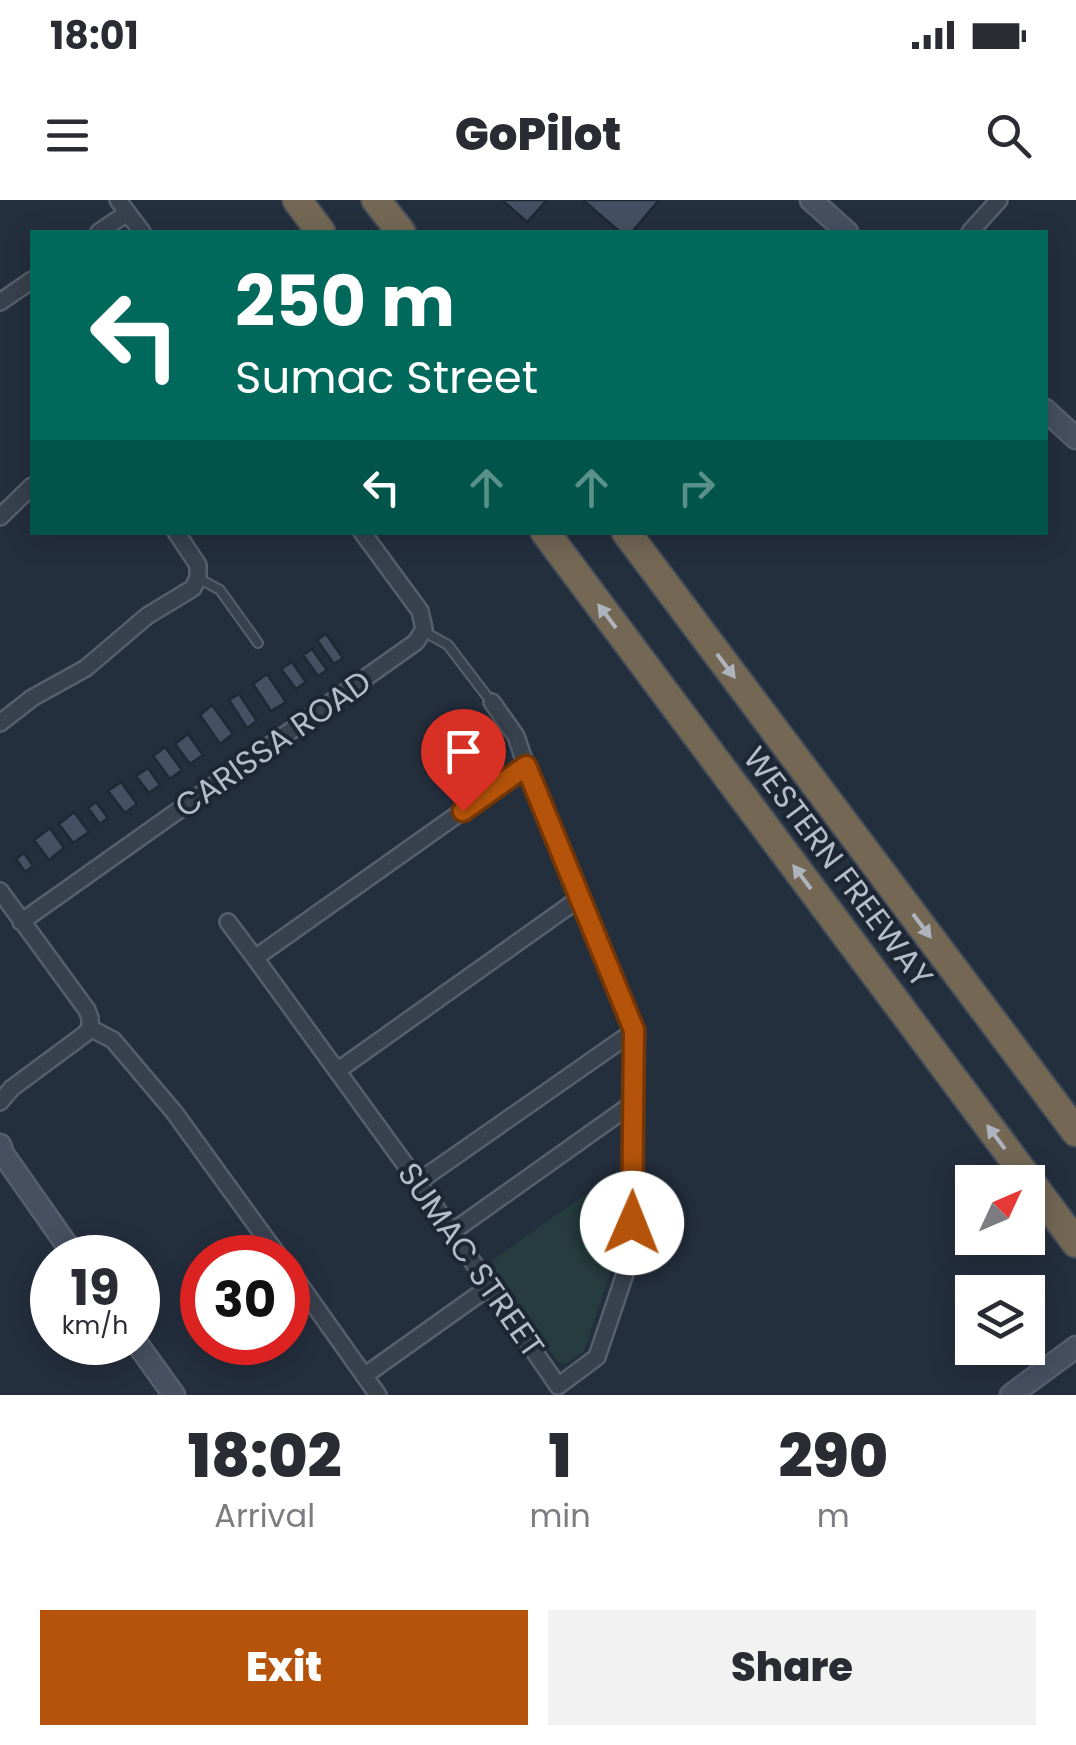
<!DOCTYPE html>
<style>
body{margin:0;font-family:Poppins,sans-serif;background:#f2f2f3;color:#2b2b33;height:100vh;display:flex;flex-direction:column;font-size:38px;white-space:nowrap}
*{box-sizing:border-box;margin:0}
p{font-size:32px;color:#7c7c81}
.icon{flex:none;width:55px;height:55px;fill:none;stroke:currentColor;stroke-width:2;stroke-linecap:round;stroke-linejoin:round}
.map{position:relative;height:1195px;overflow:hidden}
.panel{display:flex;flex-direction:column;background:#fff;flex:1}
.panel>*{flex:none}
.top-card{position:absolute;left:30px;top:30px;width:1018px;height:305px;border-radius:0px;box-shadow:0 5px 25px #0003;background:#00695c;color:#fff;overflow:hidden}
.needle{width:65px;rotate:46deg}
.tools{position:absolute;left:955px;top:965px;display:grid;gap:20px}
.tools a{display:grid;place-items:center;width:90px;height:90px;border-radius:0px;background:#fff;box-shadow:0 5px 25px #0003;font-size:50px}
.speed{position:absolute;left:30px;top:1035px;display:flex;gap:20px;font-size:50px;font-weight:700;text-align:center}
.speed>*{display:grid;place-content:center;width:130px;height:130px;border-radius:50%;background:#fff;box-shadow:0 5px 25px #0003;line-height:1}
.speed small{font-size:25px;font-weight:400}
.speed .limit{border:15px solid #d22;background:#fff;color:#111}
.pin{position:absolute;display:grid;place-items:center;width:85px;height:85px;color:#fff;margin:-102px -42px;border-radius:50% 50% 50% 0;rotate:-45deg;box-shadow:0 0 10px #0007}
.pin .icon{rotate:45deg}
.me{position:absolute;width:110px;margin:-55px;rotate:1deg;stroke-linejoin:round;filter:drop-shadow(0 0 8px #0008)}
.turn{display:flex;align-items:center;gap:35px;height:210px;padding:0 40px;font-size:45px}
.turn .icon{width:130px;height:130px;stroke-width:2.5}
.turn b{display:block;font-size:70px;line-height:85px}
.lanes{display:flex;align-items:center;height:95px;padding:0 40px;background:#0003;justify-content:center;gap:50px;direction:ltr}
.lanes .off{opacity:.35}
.eta{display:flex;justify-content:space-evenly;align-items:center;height:170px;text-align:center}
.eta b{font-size:60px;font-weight:800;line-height:70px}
.cta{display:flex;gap:20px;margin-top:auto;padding:20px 40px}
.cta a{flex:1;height:115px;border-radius:0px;background:#b45309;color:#fff;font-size:40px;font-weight:800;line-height:115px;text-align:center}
.cta a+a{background:#f2f2f3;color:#2b2b33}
.status{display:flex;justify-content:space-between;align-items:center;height:70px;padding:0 50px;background:#fff;direction:ltr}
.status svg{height:28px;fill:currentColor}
header{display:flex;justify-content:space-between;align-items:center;height:130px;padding:0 40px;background:#fff;font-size:45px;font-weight:800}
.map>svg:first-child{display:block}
.green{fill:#263c3f}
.building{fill:#455162;stroke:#1f2835;stroke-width:2.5}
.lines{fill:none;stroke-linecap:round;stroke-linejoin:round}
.lane-casing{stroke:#565f6c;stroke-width:12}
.street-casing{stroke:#565f6c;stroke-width:20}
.secondary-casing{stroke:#565f6c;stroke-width:25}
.highway-casing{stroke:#434c59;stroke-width:32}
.lane{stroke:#38414e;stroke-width:8}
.street{stroke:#38414e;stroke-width:15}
.secondary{stroke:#465061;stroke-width:20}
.highway{stroke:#746855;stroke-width:28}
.oneway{fill:#aeb4bd}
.route-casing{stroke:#753606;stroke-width:25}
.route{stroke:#b45309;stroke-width:18}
.labels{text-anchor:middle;stroke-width:8;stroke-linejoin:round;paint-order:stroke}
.street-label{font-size:32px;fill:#b4bcc9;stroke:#1d2633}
</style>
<div class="status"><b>18:01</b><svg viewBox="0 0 49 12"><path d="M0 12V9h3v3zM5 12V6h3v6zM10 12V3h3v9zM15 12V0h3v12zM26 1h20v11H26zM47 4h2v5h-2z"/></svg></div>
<header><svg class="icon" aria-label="menu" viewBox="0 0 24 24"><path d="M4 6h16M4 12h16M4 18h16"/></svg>GoPilot<svg class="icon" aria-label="search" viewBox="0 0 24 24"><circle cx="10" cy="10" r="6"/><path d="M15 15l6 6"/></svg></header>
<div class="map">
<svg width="1076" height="1195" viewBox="0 0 1076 1195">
<rect width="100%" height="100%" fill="#242f3e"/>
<path class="green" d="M618 972 617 1053 584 1151 566 1164 558 1162 488 1063Z"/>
<path class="building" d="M502 0H547L527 22Z
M583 0H659L632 32H620Z
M326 434 343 458 334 464 317 440Z
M312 449 327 470 318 476 303 455Z
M292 462 306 482 296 489 281 469Z
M267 474 286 502 271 511 253 484Z
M239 494 257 521 247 528 229 500Z
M212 505 233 534 220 544 200 515Z
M188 534 203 555 190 564 175 544Z
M165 547 182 570 170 579 153 556Z
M148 568 160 585 149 593 136 576Z
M121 582 137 604 125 613 108 591Z
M96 602 108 618 100 624 88 608Z
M74 612 89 632 73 643 59 624Z
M50 628 64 648 49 660 34 640Z
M24 653 33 666 25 672 16 659Z"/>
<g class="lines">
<g class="lane-casing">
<path id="lane" d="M198 378 220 390 258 443
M423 431 448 445 486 495"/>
</g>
<g class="street-casing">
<path id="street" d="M118 0 142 32
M99 32 127 13
M970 32 999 0
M0 102 32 80
M0 317 32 286
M492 502 516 536 526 566
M0 523 32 498 86 468 147 416 193 388 198 378V365L176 332
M526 566 634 831 631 1056 597 1157 558 1186 418 982 255 758Z
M0 691 87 810 90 818V828L85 834 12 888 0 902
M21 722 416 442 424 429 420 411 362 332
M228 722 255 758
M90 828 113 840 174 912 280 1058
M337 871 580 698
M418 982 634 831
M452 1032 632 904
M288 1068 378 1195
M364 1176 489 1087"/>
</g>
<g class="secondary-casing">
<path id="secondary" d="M811 0 847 32
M1045 210 1076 238
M0 945 3 954 76 1058
M136 1142 174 1195
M1011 1195 1076 1147"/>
</g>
<g class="highway-casing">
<path id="highway" d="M297 0 321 32
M376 0 401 32
M545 332 1076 1043
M626 332 1076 932"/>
</g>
<use href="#lane" class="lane"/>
<use href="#street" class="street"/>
<use href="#secondary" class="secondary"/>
<use href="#highway" class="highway"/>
</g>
<defs><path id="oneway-solid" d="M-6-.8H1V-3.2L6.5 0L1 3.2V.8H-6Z" transform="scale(2.5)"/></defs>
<g class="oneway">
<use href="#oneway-solid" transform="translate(607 416) rotate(-127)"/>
<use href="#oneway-solid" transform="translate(726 466) rotate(53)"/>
<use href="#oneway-solid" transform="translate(802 677) rotate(-127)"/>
<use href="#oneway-solid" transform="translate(922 726) rotate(53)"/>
<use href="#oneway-solid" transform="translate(996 937) rotate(-127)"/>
</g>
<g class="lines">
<g class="route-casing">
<path id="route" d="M463 611 526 566 634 830 632 1023"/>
</g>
<use href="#route" class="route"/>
</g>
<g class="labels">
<g class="street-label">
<text transform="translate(273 544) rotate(-35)" y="11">CARISSA ROAD</text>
<text transform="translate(838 667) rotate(53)" y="11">WESTERN FREEWAY</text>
<text transform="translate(471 1060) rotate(55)" y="11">SUMAC STREET</text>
</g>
</g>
</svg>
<div class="tools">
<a><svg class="needle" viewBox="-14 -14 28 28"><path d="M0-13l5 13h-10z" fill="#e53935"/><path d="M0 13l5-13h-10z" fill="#7c7c81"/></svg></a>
<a><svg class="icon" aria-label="layers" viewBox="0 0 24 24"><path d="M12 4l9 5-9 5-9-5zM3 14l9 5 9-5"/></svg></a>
</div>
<div class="speed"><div>19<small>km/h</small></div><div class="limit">30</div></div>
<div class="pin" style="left:463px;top:611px;background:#d93025"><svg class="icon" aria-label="arrive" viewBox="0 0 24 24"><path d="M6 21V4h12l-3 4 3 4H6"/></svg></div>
<svg class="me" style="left:632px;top:1023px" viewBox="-20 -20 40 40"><circle r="19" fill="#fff"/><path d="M0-13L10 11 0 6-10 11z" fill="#b45309"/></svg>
<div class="top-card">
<div class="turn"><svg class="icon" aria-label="left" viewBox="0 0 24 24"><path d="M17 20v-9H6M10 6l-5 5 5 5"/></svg><div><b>250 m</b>Sumac Street</div></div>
<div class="lanes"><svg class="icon" aria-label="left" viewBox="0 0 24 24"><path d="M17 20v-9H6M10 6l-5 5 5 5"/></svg><svg class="icon off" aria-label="ahead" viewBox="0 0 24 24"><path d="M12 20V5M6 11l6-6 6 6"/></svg><svg class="icon off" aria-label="ahead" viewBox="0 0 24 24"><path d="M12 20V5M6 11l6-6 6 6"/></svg><svg class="icon off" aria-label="right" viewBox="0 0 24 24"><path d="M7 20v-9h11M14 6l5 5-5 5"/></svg></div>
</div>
</div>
<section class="panel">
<div class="eta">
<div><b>18:02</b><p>Arrival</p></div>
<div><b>1</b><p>min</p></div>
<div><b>290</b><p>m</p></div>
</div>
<div class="cta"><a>Exit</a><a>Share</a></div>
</section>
